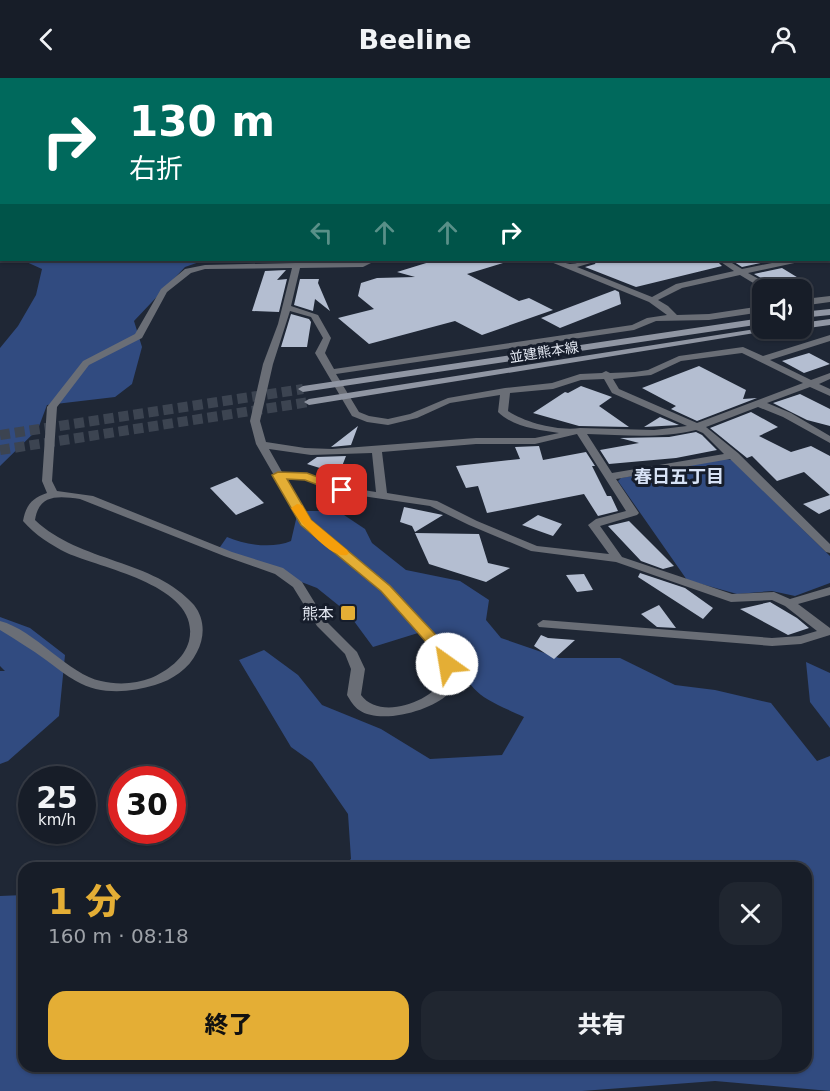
<!DOCTYPE html>
<html lang="ja">
<meta charset="utf-8">
<style>
body{margin:0;font-family:"DejaVu Sans","Noto Sans JP",sans-serif;background:#202630;color:#f1f3f6;height:100vh;display:flex;flex-direction:column;font-size:22px;white-space:nowrap}
*{box-sizing:border-box;margin:0}
p{font-size:20px;color:#9ea2a8}
.icon{flex:none;width:33px;height:33px;fill:none;stroke:currentColor;stroke-width:2;stroke-linecap:round;stroke-linejoin:round}
.map{position:relative;flex:1;overflow:hidden}
.sheet{position:absolute;left:18px;top:784px;width:794px;height:210px;display:flex;flex-direction:column;background:#171d28;border-radius:18px;box-shadow:0 2px 4px #0004,0 0 0 2px #363b45}
.sheet>*{flex:none}
.hud{position:absolute;left:0px;top:0px;width:831px;height:183px;box-shadow:0 2px 4px #0004,0 0 0 2px #363b45;background:#00695c;color:#fff;overflow:hidden}
.fabs{position:absolute;left:752px;top:201px;display:grid;gap:12px}
.fabs a{display:grid;place-items:center;width:60px;height:60px;border-radius:12px;background:#171d28;box-shadow:0 2px 4px #0004,0 0 0 2px #363b45;font-size:30px}
.speed{position:absolute;left:18px;top:688px;display:flex;gap:12px;font-size:30px;font-weight:700;text-align:center}
.speed>*{display:grid;place-content:center;width:78px;height:78px;border-radius:50%;background:#171d28;box-shadow:0 2px 4px #0004,0 0 0 2px #363b45;line-height:1}
.speed small{font-size:15px;font-weight:400}
.speed .limit{border:9px solid #d22;background:#fff;color:#111}
.pin{position:absolute;display:grid;place-items:center;width:51px;height:51px;color:#fff;margin:-26px;border-radius:12px;box-shadow:0 3px 9px #0006}
.me{position:absolute;width:66px;margin:-33px;rotate:328deg;stroke-linejoin:round;filter:drop-shadow(0 0 4px #0008)}
.turn{display:flex;align-items:center;gap:21px;height:126px;padding:0 30px;font-size:27px}
.turn .icon{width:78px;height:78px;stroke-width:2.5}
.turn b{display:block;font-size:42px;line-height:51px}
.lanes{display:flex;align-items:center;height:57px;padding:0 30px;background:#0003;justify-content:center;gap:30px;direction:ltr}
.lanes .off{opacity:.35}
.round{display:grid;place-items:center;flex:none;width:63px;height:63px;border-radius:18px;background:#202630}
.headline{display:flex;align-items:center;justify-content:space-between;height:102px;padding:0 30px}
h1{font-size:36px;font-weight:800;line-height:45px;color:#e4ae35}
.action{display:flex;gap:12px;margin-top:auto;padding:12px 30px}
.action a{flex:1;height:69px;border-radius:18px;background:#e4ae35;color:#111;font-size:24px;font-weight:800;line-height:69px;text-align:center}
.action a+a{background:#202630;color:#f1f3f6}
header{display:flex;justify-content:space-between;align-items:center;height:78px;padding:0 30px;background:#171d28;font-size:27px;font-weight:800}
.map>svg:first-child{display:block}
.green{fill:#314b80}
.building{fill:#b4bed1}
.lines{fill:none;stroke-linecap:round;stroke-linejoin:round}
.secondary-tunnel{stroke:#3c4451;stroke-width:10;stroke-dasharray:10 5;stroke-linecap:butt}
.street{fill:#6a6e76;fill-rule:evenodd}
.secondary{fill:#9096a3;fill-rule:evenodd}
.route{fill:#e4ae35;stroke:#947122;stroke-width:1.5}
.slow{fill:#f59e0b}
.poi-dot{fill:#e4ae35;stroke:#161d2b;stroke-width:2}
.labels{text-anchor:middle;stroke-width:6;stroke-linejoin:round;paint-order:stroke}
.far-street-label{font-size:14px;fill:#e2e7f1;stroke:#161d2b}
.poi-label{font-size:16px;fill:#e2e7f1;stroke:#161d2b;text-anchor:end}
.neighbourhood-label{font-size:18px;font-weight:bold;fill:#d7e2f5;stroke:#161d2b}
</style>
<header><svg class="icon" aria-label="back" viewBox="0 0 24 24"><path d="M15 5l-7 7 7 7"/></svg>Beeline<svg class="icon" aria-label="person" viewBox="0 0 24 24"><circle cx="12" cy="8" r="4"/><path d="M4 21q1-7 8-7t8 7"/></svg></header>
<div class="map">
<svg width="830" height="1013" viewBox="0 0 830 1013">
<rect width="100%" height="100%" fill="#1f2735"/>
<path class="green" d="M0 0H788L790 1 2 2 0 47Z
M22 182H205L185 189 134 243 142 269 132 306 115 319 47 327 38 351 0 388V270L18 248 36 217 42 191Z
M725 381 732 382 830 478V505L795 518 772 513 737 516 687 502 618 403 621 400Z
M298 433H338L365 451 372 465 406 492 460 503 489 522 486 542 501 560 559 580H620L675 607 715 612 771 625 817 683 830 678V1013L715 1003 582 1013H0V818L24 817V988H806V790H341L351 781 348 736 312 684 291 669 239 582 264 572 298 597 322 627 381 651 430 681 502 677 524 639C476 617 471 617 451 567L418 555 373 569 348 535 317 510 218 472 227 459C245 467 273 471 291 463Z
M0 539 30 550 65 577 59 638 8 683 0 686V593H5L0 588Z
M806 584 830 595V650L810 624Z"/>
<path class="building" d="M436 182H502L503 185 467 196 519 223 529 220 553 232 482 257 455 243 369 266 338 240 374 231 358 218 361 205 377 200 415 199 397 194Z
M597 182H716L722 188 636 209 585 189 595 186Z
M731 182H767L770 183 742 189Z
M782 190 805 204 773 207 754 196Z
M286 192 277 202 287 201 279 234 252 233 265 193Z
M300 201H319L318 205 330 233 315 221 313 233 294 227Z
M615 212 619 214 621 226 560 250 541 240Z
M291 236 309 241 311 244 307 269H281Z
M809 275 830 286 804 295 782 283Z
M699 288 746 312 743 321 757 320 697 343 671 331 676 328 642 310Z
M581 308 612 319 599 328 629 349 579 348 533 335 565 314 568 315Z
M800 316 830 331V348L807 342 773 325Z
M751 334 778 349 759 358 791 374 811 368 830 378V417L804 394 777 403 752 378 747 380 710 350Z
M660 339 679 347 644 349Z
M358 348 351 367 331 369Z
M696 354 702 357 717 372 676 380 609 386 600 372 639 365 620 360 669 359Z
M539 368 543 382 586 374 595 388H592L607 418H611L618 433 598 438 584 416 487 435 478 408 466 410 456 388 520 381 515 369Z
M346 378 339 396 307 386 317 379Z
M237 399 264 425 236 437 210 410Z
M830 417V431L819 436 803 426Z
M404 429 443 437 415 454 412 448 400 444Z
M538 437 562 446 553 458 522 447Z
M629 443 674 488 663 491 641 483 608 448Z
M415 455 479 456 488 485 510 490 486 504 429 486Z
M640 495 685 510 713 530 703 541 638 499Z
M584 496 593 512 577 514 566 497Z
M770 524 797 540 809 550 788 557 740 531Z
M659 527 676 550 657 549 641 536Z
M541 557 548 560 575 562 554 581 534 568Z"/>
<g class="lines">
<path class="secondary-tunnel" d="M0 357 303 311
M0 372 309 324"/>
<path class="street" d="M422 0H439L417 2Z
M463 0 486 2H465Z
M551 0H570L546 2Z
M719 0H731L715 2Z
M822 0H829L819 2Z
M0 97H2L0 103Z
M299 182H307L304 185H362L368 182H377L363 189 300 190 291 228 318 237 331 260 325 275 334 291 632 247 647 240 667 237 649 224 551 184 550 182C559 182 564 185 570 186 576 186 586 182 595 182L594 184 577 189 652 219 676 206 734 193 718 182H727L742 191 787 182H800L799 184 748 195 778 212H765L740 197 682 210 658 222 668 228 677 237 709 236 762 228V234L709 242 656 243 634 252 336 296 359 334 369 338 388 341 410 336 448 320 505 310 552 305 580 296 602 295 606 293 610 295 635 294 648 292 679 278 743 269 763 278 830 257V263L770 282 811 302 830 295V301L819 306 830 311V318L810 309 767 325 791 335 830 358V365L783 339 758 329 706 349 738 375 830 466V475L826 474 730 381 616 401 639 435 637 437 600 448 622 479 732 516 774 514 790 521 830 509V517L798 526 830 550V557L801 566 772 568 539 549 537 546 543 542 772 560 800 558 817 553 785 528 772 522 731 524 616 484 531 473 469 447 430 428 342 415 305 401 286 400 310 442 390 507 447 569 459 600C456 605 453 612 448 616 431 633 380 647 359 632 354 629 350 622 347 617L351 591 345 576 317 548 293 509 275 496 224 478 80 421C58 418 39 416 35 442 80 485 154 481 194 527 205 541 205 559 197 574 189 591 172 602 155 607 129 615 100 617 76 603 65 597 56 589 46 582 31 571 16 562 0 552V543C35 552 69 597 101 603 117 607 136 606 151 600 167 593 184 581 189 563 202 508 103 491 67 475 51 467 35 457 23 443 26 427 32 420 47 415L42 403 47 329 83 283 135 256 161 211 185 191 205 187 295 185ZM292 190 278 246 263 286 250 343 256 366 302 446 382 513 436 573 445 600C431 624 380 643 361 617L365 591 357 574 326 543 302 504 283 490 232 474 93 418 57 413 52 403 57 329 89 287 142 260 167 214 191 195 205 191ZM290 233 311 239 323 260 315 275 352 338 367 344 388 347 417 340 450 325 500 317 498 334C513 349 539 352 559 355L535 360H476L332 371 305 370 266 364 260 343 273 286ZM742 275 803 305 697 345 619 311 613 301 651 297 681 283ZM604 301 612 315 687 348 654 352 580 350C558 353 526 345 508 333L510 315 553 311 581 302ZM696 352 703 355 724 376 612 395 587 356C624 357 660 361 696 352ZM577 356 626 433 596 441 588 447 609 476 537 468 477 443 437 423 387 415 382 374 476 366H535ZM269 371 311 377 372 375 376 414 344 409 307 395 282 394Z
M801 217 813 220 830 218V224L801 228Z"/>
<path class="secondary" d="M830 231V237L801 240V234Z
M762 240V246L303 314 298 311 303 308Z
M830 241V247L801 251 800 250 801 245Z
M762 250H786L309 327 304 324 309 321Z"/>
</g>
<path class="route" d="M278 394 307 395 347 410 349 412 342 416 305 402 287 401 311 442 390 508 447 569 454 586 452 589H442L435 574 381 513 301 447 272 397Z"/>
<path class="slow" d="M297 426 302 427 311 442 347 472 349 475 347 477C330 481 299 443 291 430Z"/>
<rect class="poi-dot" x="340" y="527" width="16" height="16" rx="3"/>
<g class="labels">
<g class="far-street-label">
<text transform="translate(544 274) rotate(-9)" y="5">並建熊本線</text>
</g>
<g class="poi-label">
<text x="334" y="541">熊本</text>
</g>
<g class="neighbourhood-label">
<text x="679" y="405">春日五丁目</text>
</g>
</g>
</svg>
<div class="fabs">
<a><svg class="icon" aria-label="sound" viewBox="0 0 24 24"><path d="M4 9h4l5-4v14l-5-4H4zM17 9q2 3 0 6"/></svg></a>
</div>
<div class="speed"><div>25<small>km/h</small></div><div class="limit">30</div></div>
<div class="pin" style="left:342px;top:412px;background:#d93025"><svg class="icon" aria-label="arrive" viewBox="0 0 24 24"><path d="M6 21V4h12l-3 4 3 4H6"/></svg></div>
<svg class="me" style="left:447px;top:586px" viewBox="-20 -20 40 40"><circle r="19" fill="#fff"/><path d="M0-13L10 11 0 6-10 11z" fill="#e4ae35"/></svg>
<div class="hud">
<div class="turn"><svg class="icon" aria-label="right" viewBox="0 0 24 24"><path d="M7 20v-9h11M14 6l5 5-5 5"/></svg><div><b>130 m</b>右折</div></div>
<div class="lanes"><svg class="icon off" aria-label="left" viewBox="0 0 24 24"><path d="M17 20v-9H6M10 6l-5 5 5 5"/></svg><svg class="icon off" aria-label="ahead" viewBox="0 0 24 24"><path d="M12 20V5M6 11l6-6 6 6"/></svg><svg class="icon off" aria-label="ahead" viewBox="0 0 24 24"><path d="M12 20V5M6 11l6-6 6 6"/></svg><svg class="icon" aria-label="right" viewBox="0 0 24 24"><path d="M7 20v-9h11M14 6l5 5-5 5"/></svg></div>
</div>
<section class="sheet">
<div class="headline"><div><h1>1 分</h1><p>160 m · 08:18</p></div><a class="round"><svg class="icon" aria-label="close" viewBox="0 0 24 24"><path d="M6 6l12 12M18 6L6 18"/></svg></a></div>
<div class="action"><a>終了</a><a>共有</a></div>
</section>
</div>
